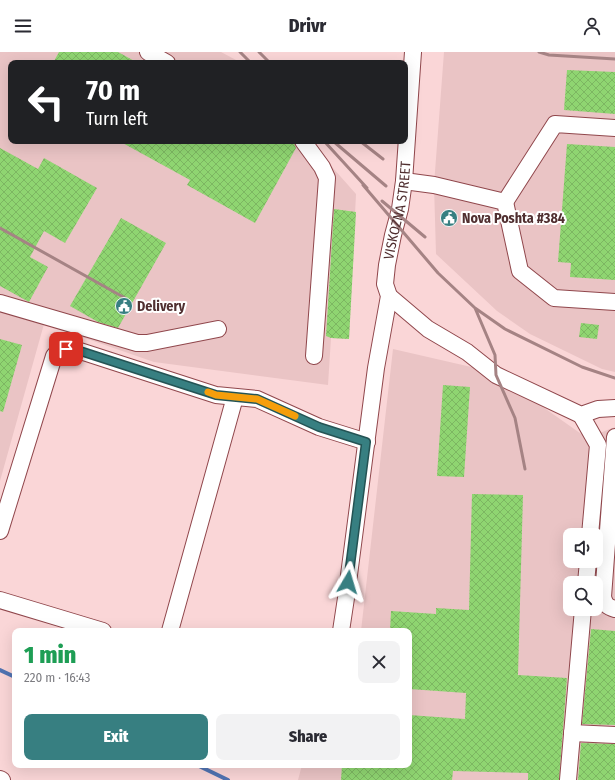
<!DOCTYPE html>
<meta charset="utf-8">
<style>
body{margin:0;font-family:"Fira Sans Condensed",sans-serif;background:#f2f2f3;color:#2b2b33;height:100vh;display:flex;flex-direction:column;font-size:15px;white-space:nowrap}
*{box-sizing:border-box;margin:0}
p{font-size:13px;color:#7c7c81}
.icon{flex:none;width:22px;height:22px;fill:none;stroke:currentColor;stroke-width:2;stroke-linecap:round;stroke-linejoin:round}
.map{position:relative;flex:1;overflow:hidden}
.sheet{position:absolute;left:12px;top:576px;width:400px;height:140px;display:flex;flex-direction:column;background:#fff;border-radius:8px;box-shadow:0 4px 16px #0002}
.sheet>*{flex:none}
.banner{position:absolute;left:8px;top:8px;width:400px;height:84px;border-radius:8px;box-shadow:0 4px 16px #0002;background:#202124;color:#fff;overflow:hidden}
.tools{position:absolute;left:563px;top:476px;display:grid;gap:8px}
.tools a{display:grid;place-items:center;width:40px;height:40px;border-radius:8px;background:#fff;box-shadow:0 4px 16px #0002;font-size:20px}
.pin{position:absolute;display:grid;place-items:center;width:34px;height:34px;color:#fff;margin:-17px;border-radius:8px;box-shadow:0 2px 6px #0006}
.me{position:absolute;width:44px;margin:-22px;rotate:7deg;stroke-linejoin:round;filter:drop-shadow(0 0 3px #0008)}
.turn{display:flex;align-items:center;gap:14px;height:84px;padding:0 12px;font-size:18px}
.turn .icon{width:52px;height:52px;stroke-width:2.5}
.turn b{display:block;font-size:28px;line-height:34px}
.round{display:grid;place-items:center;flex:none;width:42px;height:42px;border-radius:8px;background:#f2f2f3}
.headline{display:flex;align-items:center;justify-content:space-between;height:68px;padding:0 12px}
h1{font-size:24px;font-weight:800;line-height:30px;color:#1e9e55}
.button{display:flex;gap:8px;margin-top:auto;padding:8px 12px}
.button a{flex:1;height:46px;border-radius:8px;background:#377f81;color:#fff;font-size:16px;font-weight:800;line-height:46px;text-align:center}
.button a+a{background:#f2f2f3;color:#2b2b33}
header{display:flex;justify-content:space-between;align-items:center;height:52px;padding:0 12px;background:#fff;font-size:18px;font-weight:800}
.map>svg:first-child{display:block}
.built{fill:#eac4c5;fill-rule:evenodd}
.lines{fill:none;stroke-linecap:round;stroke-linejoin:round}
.stream{stroke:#5073b2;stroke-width:4}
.building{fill:url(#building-cross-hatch)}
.minor-casing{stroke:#90474c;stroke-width:18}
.minor{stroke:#fff;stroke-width:16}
.rail{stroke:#a58384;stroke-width:3}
.route-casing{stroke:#245354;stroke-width:10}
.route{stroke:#377f81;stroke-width:7}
.slow{stroke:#f59e0b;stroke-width:7}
.labels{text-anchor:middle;stroke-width:4;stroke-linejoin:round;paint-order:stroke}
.street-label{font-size:14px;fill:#502f30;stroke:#fff}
.poi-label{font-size:14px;font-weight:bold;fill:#502f30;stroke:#fff;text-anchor:start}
</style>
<header><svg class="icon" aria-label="menu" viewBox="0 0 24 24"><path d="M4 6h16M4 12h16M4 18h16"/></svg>Drivr<svg class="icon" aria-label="person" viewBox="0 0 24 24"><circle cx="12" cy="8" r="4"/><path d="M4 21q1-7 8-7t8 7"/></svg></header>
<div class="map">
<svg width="615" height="728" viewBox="0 0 615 728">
<defs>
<pattern id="building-cross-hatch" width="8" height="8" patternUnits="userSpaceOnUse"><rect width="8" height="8" fill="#8fd571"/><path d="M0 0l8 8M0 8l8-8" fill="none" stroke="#7db762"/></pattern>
</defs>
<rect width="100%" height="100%" fill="#fad6d7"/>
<path class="built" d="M0 0H221L236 8 238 11H11V89H309L356 142 349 287 331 286 328 333 154 310 44 272 0 429Z
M444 0H615V320L602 317 530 282 497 259 436 202 434 133Z
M393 297 493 320 587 386 615 375V728H298L302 713H409V579H361ZM570 483H596V509H570ZM570 531H596V557H570Z"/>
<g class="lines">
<path class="stream" d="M0 618 15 625
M197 713 228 728"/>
</g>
<path class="building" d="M59 0H118L138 11H53Z
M567 18 615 20V62L564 58Z
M119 89H293L296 96 255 171 187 133 190 128Z
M567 92 615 95V228L570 225 571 211 558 210Z
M0 96 38 117 44 106 97 136 65 191 44 179 30 205 48 215 29 250 0 234Z
M334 157 356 160 349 287 331 286 326 284Z
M121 166 166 191 118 276 98 270 70 254Z
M581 271 599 273 597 287 579 285Z
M0 287 22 293 3 360 0 359Z
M443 333 470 335 464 425 437 424Z
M472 442 523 443 518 623 567 626 559 728H528V721L453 719 452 728H341L342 713H409V663L465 667 466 641 409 637V579H390L391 559 436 562V556L469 558Z
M591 577 615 579V673L582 672Z
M581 691 615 692V728H578Z"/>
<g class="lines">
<g class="minor-casing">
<g id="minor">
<path d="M148 0 167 11"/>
<path d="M303 89 322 115 327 126 314 304"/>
<path d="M404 129 434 133 505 150 520 219 554 246 615 250"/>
<path d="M505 150 555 72 615 76"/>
<path d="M389 244 428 277 467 300 496 323 581 363 598 357 615 356"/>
<path d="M0 251 137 291H147L218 277"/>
<path d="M581 363 598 393 590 483"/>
<path d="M615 385 603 545C605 553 608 555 615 557"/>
<path d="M0 479 54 304 59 298 74 297 216 343 257 347 319 375 367 390"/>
<path d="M586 531 588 509"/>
<path d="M0 548 103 579"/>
<path d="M170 579 235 345"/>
<path id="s1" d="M341 579 346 546 376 316 389 244 385 232 387 213 393 183 400 157 404 129 413 0"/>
<path d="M572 681 615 683"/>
<path d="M0 727 2 728"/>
<path d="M568 728 583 557"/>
</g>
</g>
<use href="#minor" class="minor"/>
<path class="rail" d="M240 0 251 11
M259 0 270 11
M539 0 549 3 615 7
M324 89 367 136
M333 89 386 134
M360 89 383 107
M363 133 438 221 475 256 505 277 582 315 615 326
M382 149 425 185
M0 176 125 246
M475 256 495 303 496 323 515 366 525 417"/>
</g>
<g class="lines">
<g class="route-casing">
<path id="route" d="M66 297H74L216 343 257 347 319 375 366 390 348 530"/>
</g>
<use href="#route" class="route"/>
<path class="slow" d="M208 340 216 343 257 347 295 364"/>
</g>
<defs>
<g id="civic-disc" transform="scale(0.9)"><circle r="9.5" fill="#377f81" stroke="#fff"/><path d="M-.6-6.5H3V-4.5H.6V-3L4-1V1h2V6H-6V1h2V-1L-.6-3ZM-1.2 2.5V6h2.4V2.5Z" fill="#fff"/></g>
</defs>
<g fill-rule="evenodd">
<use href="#civic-disc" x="449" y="166"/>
<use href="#civic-disc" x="124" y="254"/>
</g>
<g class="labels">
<g class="street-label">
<text dy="5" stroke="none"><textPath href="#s1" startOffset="426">VISKOZNA STREET</textPath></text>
</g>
<g class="poi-label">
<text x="462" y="171">Nova Poshta #384</text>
<text x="137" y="259">Delivery</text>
</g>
</g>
</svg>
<div class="tools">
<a><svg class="icon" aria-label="sound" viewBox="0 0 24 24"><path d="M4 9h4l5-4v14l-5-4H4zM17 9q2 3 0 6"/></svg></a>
<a><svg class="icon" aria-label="search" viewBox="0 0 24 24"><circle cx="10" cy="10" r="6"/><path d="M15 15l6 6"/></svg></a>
</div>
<div class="pin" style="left:66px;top:297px;background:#d93025"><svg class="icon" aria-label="arrive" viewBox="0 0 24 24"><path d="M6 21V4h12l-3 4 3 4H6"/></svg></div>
<svg class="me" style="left:348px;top:530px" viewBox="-20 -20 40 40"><path d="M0-17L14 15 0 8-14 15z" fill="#377f81" stroke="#fff" stroke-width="4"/></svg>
<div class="banner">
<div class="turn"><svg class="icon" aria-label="left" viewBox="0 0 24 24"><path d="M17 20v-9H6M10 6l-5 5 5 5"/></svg><div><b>70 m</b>Turn left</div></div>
</div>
<section class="sheet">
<div class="headline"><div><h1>1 min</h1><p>220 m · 16:43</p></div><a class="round"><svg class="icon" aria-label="close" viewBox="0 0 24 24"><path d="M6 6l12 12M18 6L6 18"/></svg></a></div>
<div class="button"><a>Exit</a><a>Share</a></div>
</section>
</div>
